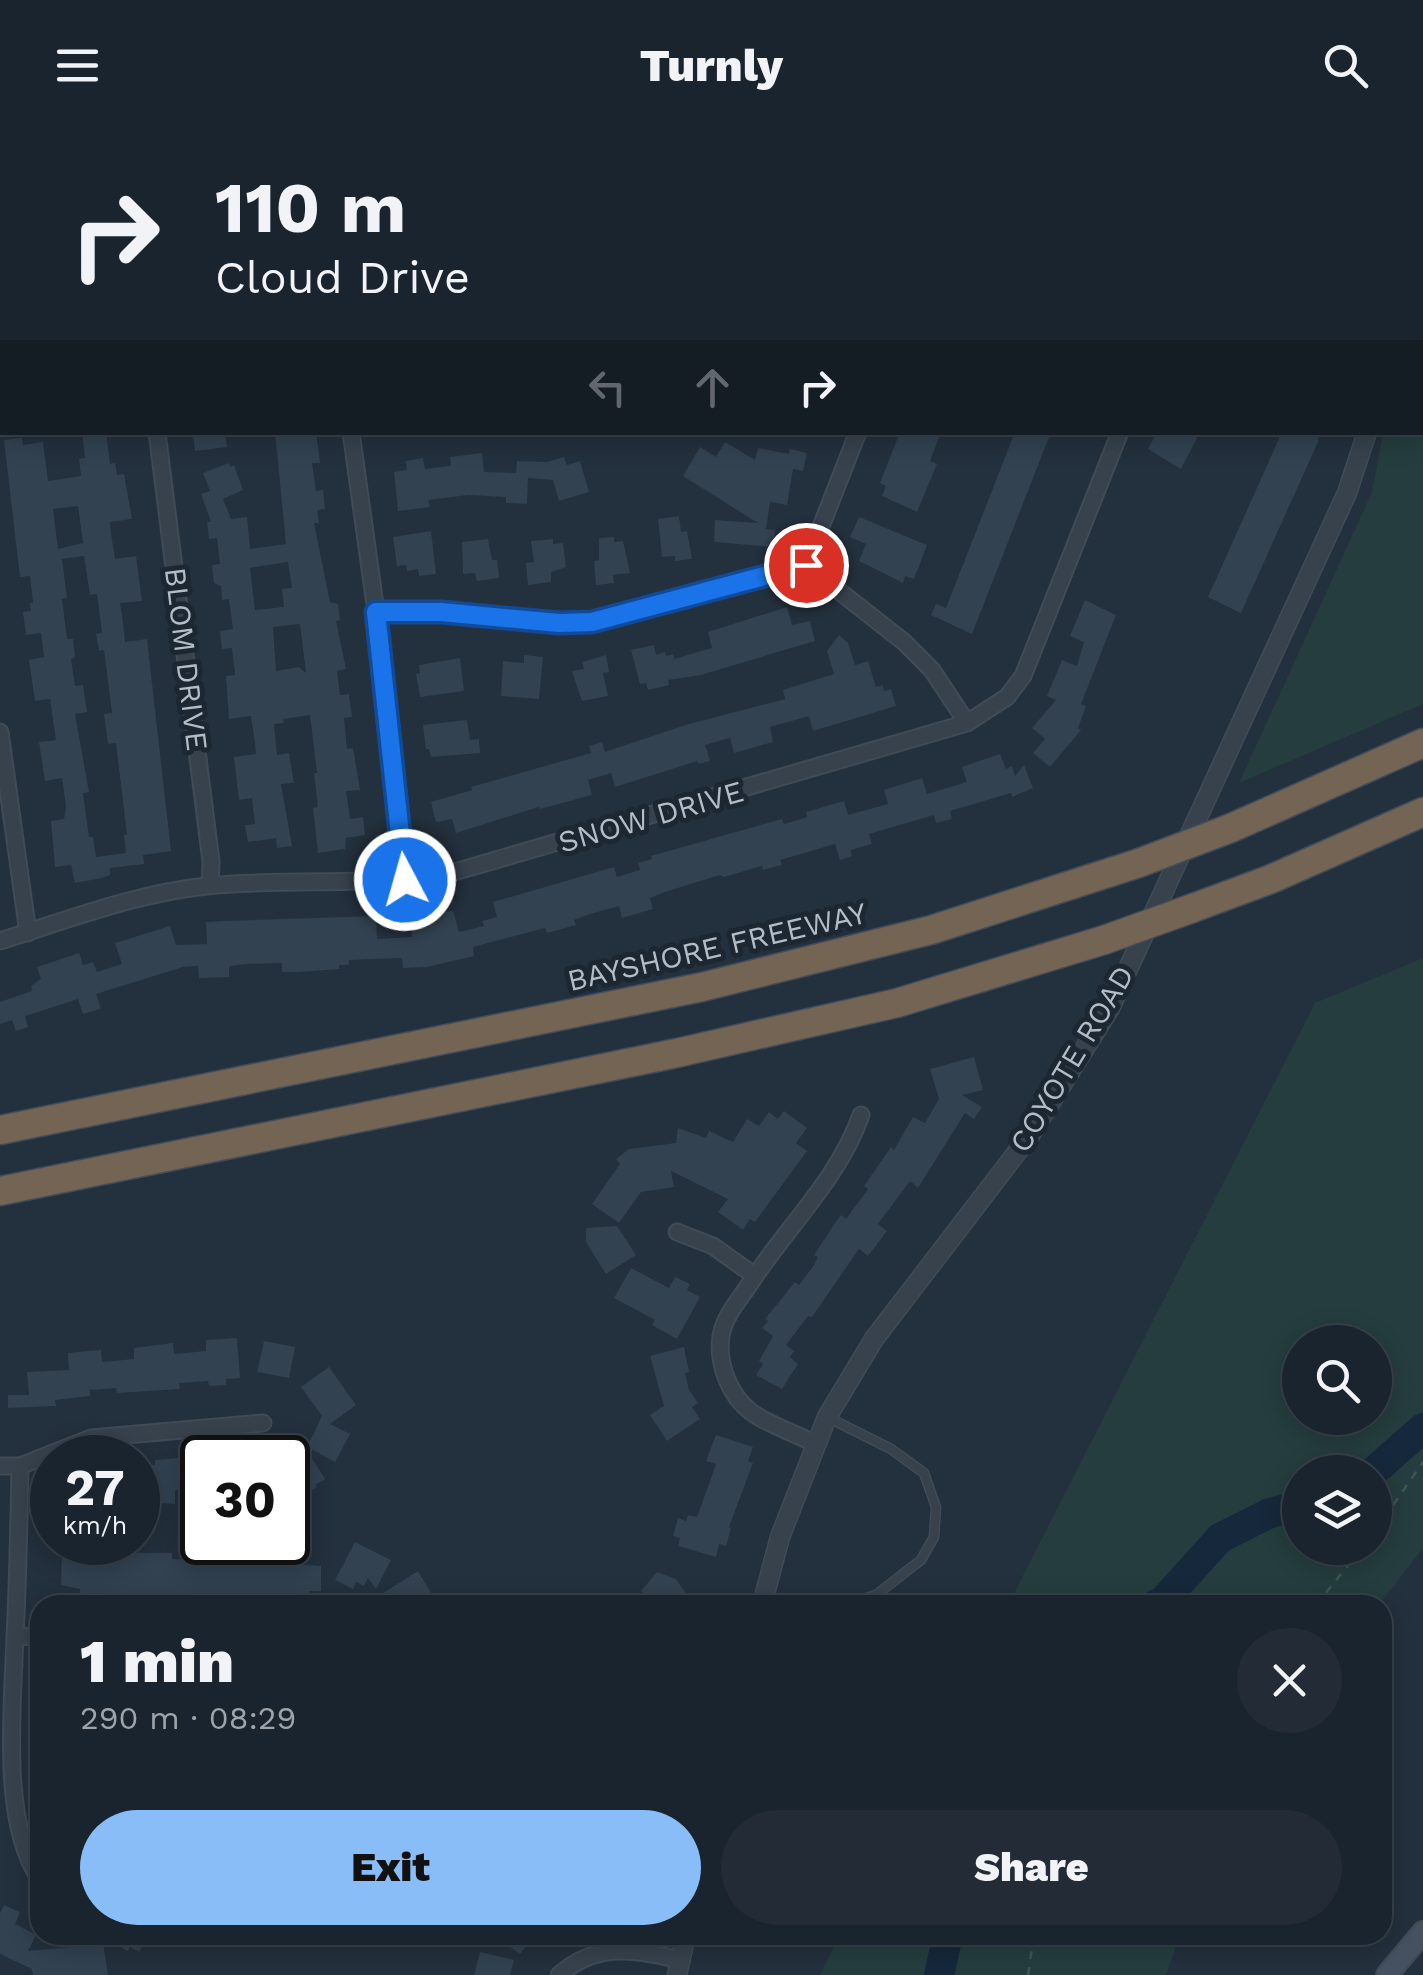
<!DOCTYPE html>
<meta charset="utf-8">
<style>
body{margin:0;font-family:"Work Sans",sans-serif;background:#232c36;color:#f1f3f6;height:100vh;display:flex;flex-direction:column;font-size:38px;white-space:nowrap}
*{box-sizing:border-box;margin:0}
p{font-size:32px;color:#9fa4aa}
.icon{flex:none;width:55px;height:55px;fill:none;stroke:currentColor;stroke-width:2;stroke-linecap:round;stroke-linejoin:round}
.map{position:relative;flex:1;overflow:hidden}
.panel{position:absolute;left:30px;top:1465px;width:1362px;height:350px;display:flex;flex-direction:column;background:#1a242e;border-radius:30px;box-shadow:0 5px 25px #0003,0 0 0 2px #38414a}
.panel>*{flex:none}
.top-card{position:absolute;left:0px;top:0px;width:1425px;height:305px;box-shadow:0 5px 25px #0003,0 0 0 2px #38414a;background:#1a242e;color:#f1f3f6;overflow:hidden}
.buttons{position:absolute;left:1282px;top:1195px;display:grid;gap:20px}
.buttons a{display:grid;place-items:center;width:110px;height:110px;border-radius:50%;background:#1a242e;box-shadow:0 5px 25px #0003,0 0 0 2px #38414a;font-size:50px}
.speed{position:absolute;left:30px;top:1305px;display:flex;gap:20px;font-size:50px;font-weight:700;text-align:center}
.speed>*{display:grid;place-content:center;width:130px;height:130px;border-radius:50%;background:#1a242e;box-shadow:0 5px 25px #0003,0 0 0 2px #38414a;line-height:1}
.speed small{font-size:25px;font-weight:400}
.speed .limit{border:5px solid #111;border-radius:15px;background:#fff;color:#111}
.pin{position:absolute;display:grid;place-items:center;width:85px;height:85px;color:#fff;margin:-42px;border:5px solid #fff;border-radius:50%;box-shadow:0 2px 10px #0007}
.me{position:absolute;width:110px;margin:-55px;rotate:354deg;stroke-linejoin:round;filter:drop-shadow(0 0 8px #0008)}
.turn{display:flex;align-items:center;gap:35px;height:210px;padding:0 50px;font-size:45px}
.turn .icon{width:130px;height:130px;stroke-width:2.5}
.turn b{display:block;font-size:70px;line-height:85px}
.lanes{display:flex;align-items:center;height:95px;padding:0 50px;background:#0003;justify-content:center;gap:50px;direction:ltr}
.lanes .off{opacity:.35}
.round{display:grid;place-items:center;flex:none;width:105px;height:105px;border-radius:52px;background:#232c36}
.headline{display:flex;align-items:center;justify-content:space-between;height:170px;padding:0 50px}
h1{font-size:60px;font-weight:800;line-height:75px}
.button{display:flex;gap:20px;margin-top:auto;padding:20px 50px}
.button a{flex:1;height:115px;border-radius:60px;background:#88bdf8;color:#111;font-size:40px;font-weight:800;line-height:115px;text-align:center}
.button a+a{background:#232c36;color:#f1f3f6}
header{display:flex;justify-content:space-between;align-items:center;height:130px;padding:0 50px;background:#1a242e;font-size:45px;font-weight:800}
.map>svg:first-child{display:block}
.green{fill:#253d3e;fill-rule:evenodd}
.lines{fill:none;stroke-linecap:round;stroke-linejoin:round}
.river{stroke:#16283b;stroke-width:30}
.building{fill:#324251;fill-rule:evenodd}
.service-casing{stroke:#404b56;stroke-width:11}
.minor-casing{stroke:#404b56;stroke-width:19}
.tertiary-casing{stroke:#404b56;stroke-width:21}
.secondary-casing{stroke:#404b56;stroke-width:24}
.motorway-casing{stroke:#424d58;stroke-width:31}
.path{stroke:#3e5656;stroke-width:2.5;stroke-dasharray:8 8;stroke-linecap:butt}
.service{stroke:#37424d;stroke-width:8}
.minor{stroke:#37424d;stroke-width:15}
.tertiary{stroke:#37424d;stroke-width:18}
.secondary{stroke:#455160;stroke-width:20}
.motorway{stroke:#736454;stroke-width:28}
.motorway-bridge-casing{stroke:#424d58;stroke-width:31;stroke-linecap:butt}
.motorway-bridge{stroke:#736454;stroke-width:28}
.route-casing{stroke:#114b97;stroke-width:25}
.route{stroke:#1a73e8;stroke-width:18}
.labels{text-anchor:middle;stroke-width:10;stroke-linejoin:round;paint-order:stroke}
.street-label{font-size:30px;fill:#b3bdc8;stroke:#1c2732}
</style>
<header><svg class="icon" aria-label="menu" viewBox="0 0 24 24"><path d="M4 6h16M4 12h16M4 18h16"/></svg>Turnly<svg class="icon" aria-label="search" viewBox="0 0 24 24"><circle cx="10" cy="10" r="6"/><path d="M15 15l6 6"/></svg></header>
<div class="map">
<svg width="1423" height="1845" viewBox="0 0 1423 1845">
<rect width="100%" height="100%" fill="#23303d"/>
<path class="green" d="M1317 0H1423V574L1239 653 1372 362 1383 303 1422 302V2Z
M1423 828V1418L1379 1475H1008L1315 873ZM1300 1212H1375V1288H1300ZM1300 1342H1375V1418H1300Z
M840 1805H1180L1166 1845H820Z"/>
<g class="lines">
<path class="river" d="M1373 1342 1423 1298
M1155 1475 1163 1471 1220 1408 1270 1383 1300 1375
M939 1845 948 1805"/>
</g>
<path class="building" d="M82 302H106L110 334 115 333 117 345 124 344 132 389 110 392 111 403 115 429 136 426 142 471 120 473 122 485 125 512 147 509 171 721 143 725 144 734 110 738V745L102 748 75 753 71 735 55 737 51 691 64 689 66 676 62 648 45 651 39 612 56 610 50 569 35 571 29 530 44 527 41 503 26 505 23 482 31 481 30 473H33L30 446 20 447 4 310 22 308 23 315 43 312 48 351 81 346 79 329 85 328ZM78 376 83 413 58 419 53 379ZM84 426 90 465 97 464 102 503 96 504 99 521 104 520 112 583 104 584 108 614 116 613 127 705H124L126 723 96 727 93 707H89L83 663 89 662 75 584 87 582 83 555 75 556 71 529 75 528 73 509H67L62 469 67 468 62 429Z
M225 302 227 317 195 321 193 304Z
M275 302H316L320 333H312L316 361 323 360 325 379 317 380 319 393H314L330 472 338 474 340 490 336 491 346 539 337 541 340 565 349 564 352 587 344 588 347 619 353 618 360 660 346 661 350 689 363 687 365 705 346 708 345 719 318 723 313 678 318 677 314 643H317L310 585 283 589 284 593 274 594 277 625 289 623 294 653 281 654 292 716 277 718 276 708 248 712 245 695 255 694 252 668 239 670 234 627 256 624 255 613 251 586 229 589 226 546 235 545 232 518 222 519 220 501 233 499 229 469 222 470 221 456 214 453 212 435 220 434 217 408 209 409 207 392H211L201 364 210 361 203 343 229 333 230 337 234 335 243 360 223 369 231 389 247 387 250 419 286 414ZM288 432 292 458 282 459 284 477 255 480 250 438ZM300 494 306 543 299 537 276 541 273 497Z
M900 302H941L930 331 937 334 917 382 882 366 886 356 880 353Z
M1015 302H1051L972 504 931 485 936 474 946 478Z
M1157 302H1187L1197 308 1181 339 1148 319Z
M1282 302H1319L1318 312 1241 483 1208 467Z
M725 312 755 330 758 318 789 324 790 319 807 323 803 341 793 339 787 375 770 372 766 399 775 400 774 417 714 412 715 390 758 393 683 346 700 317 716 327Z
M482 323 484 342 516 343 517 331 547 332 564 327 567 335 580 331 589 362 559 371 553 350 528 348 527 374 506 373V367L468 365 428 370 430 377 398 381 394 342 407 340 406 331 423 328 425 339 451 336 450 327Z
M679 386 681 402 687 401 692 429 675 431V426L662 427 658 389Z
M859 387 927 415 914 449 905 446 903 453 859 431 866 414 850 407Z
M431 401 436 444 419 446 418 439 407 441 406 435 397 436 393 407Z
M614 407V412L623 411 630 443 613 445 614 453 596 455 594 431 599 430V408Z
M488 409 492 430H497L499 448 477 451 475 443 463 444 462 412Z
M553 409V414L563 413 566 437 551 442V452L528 455 526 433 534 432 531 411Z
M1085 470 1116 485 1081 574 1086 576 1078 598 1081 600 1050 637 1033 623 1045 609 1032 598 1056 570 1047 566 1062 530 1077 536 1084 512 1070 506Z
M787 477 792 495 810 491 815 511 701 545 668 550 669 555 648 560 646 553 640 554 631 520 654 515 656 525 665 522 666 526 673 524 674 529 712 518 708 502Z
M839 505 848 513 855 535 868 531 876 557 883 555 884 561 891 559 896 576 813 601 809 586 770 597 773 612 734 623 730 608 705 615 710 631 698 634 697 631 615 657 611 643 588 650 592 665 540 679 539 677 456 703 452 689 436 692 431 672 472 660 471 657 591 623 589 616 602 612 605 622 689 594 785 569 783 560 834 544 827 521Z
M524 525 543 527 539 569 501 566 503 531 524 533Z
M606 525 609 542 603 543 608 566 582 571 572 541 584 539 582 532Z
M460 528 464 561 420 567 416 544 420 543 419 535Z
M467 590 470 610 479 609 480 623 431 627 429 619H426L423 595Z
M1000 624 1006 639 1012 636 1015 646 1024 635 1033 658 1012 667 1011 663 950 681 952 689 936 693 934 685 869 704 872 714 850 720 852 726 840 730 835 714 780 730 782 735 763 740 762 736 724 747 720 745 665 762 650 768 653 779 622 788 619 776 587 785 574 790 576 795 547 803 545 798 473 817 474 826 427 837 403 838 402 828 349 830V835H339V839L300 842H282V833L246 834 229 836V847L199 848 198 836 183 837 96 864 101 879 83 884 78 869 25 886 28 897 16 901 12 890 0 894V872L32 861 31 856 41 849 37 837 79 823 83 835 93 832 97 842 122 834 115 813 170 796 176 815 207 814 206 792 225 791 376 786 377 809 412 807 411 785 453 781 459 802 484 796 482 791 497 787 493 772 614 737 617 747 640 740 638 733 652 729 651 726 782 689 784 694 807 687 806 682 844 671 848 685 888 674 884 660 922 648 927 664 967 652 962 637Z
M974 927 983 960 962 965 982 977 974 989 965 983 918 1058 910 1051 878 1094 887 1101 868 1126 859 1119 812 1187 808 1186 786 1215 794 1221 790 1227 798 1234 782 1259 756 1245 763 1234 759 1231 773 1206 762 1198 768 1191 765 1189 795 1152 799 1155 814 1135 818 1127 814 1125 831 1099 841 1085 846 1089 868 1059 864 1056 891 1017 894 1020 913 987 925 993 939 969 930 939Z
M784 981 807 998 796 1013 807 1021 755 1092 750 1089 743 1100 718 1082 728 1069 671 1041 674 1057 641 1062 619 1093 592 1074 620 1034 616 1029 629 1019 676 1013 678 998 706 1008 709 1001 733 1012 747 989 759 996 769 982 778 989Z
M617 1096 636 1125 606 1144 586 1112V1098Z
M631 1138 669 1158 675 1147 690 1154 687 1160 700 1167 677 1209 652 1195 655 1190 614 1168Z
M237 1208 240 1248 226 1249V1255L209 1256 208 1251 179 1253 180 1259 117 1263 116 1258 90 1260V1266L55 1270 56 1276 8 1278V1265H29L27 1242 69 1240 68 1223 101 1220 102 1232 134 1229V1218L173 1213 174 1224 206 1221V1210Z
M264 1211 295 1217 289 1248 257 1242Z
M684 1217 689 1242 685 1243 689 1260 698 1273 692 1277 700 1289 667 1311 650 1285 664 1276 650 1226Z
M329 1237 356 1275 330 1294 350 1304 335 1332 307 1317 322 1286 301 1257Z
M716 1305 753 1317 748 1331 753 1333 729 1397 731 1398 726 1416 719 1414 716 1427 678 1416 680 1408 673 1406 678 1388 686 1391 688 1385 697 1387 716 1334 706 1331Z
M306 1319 325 1349 315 1355 317 1357 288 1373V1332L294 1343Z
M202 1326V1358L175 1360V1374L145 1372 144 1336 155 1335V1330Z
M355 1412 391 1430 376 1459 368 1448 364 1456 356 1452 353 1459 335 1450Z
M62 1423H172V1429L197 1430 262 1427V1432L321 1436V1461H310L309 1472 269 1470 263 1475 245 1474V1466L217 1465V1473L198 1472V1467L172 1465V1472L154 1471V1468L80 1467V1459L61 1455Z
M418 1441 434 1468 423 1475H387L380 1465Z
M657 1442 676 1449 694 1475H658L641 1461Z
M4 1775 20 1782 15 1794 36 1805 28 1821 94 1815 99 1805H148L139 1822 130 1817 128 1821 102 1807 108 1845H33L32 1839 0 1824V1783Z
M494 1805H535L520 1824Z
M480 1822 514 1830 510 1845H474Z"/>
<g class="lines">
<g class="service-casing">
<path id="service" d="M1039 0V2
M1229 0V2
M827 1287 891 1319 924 1343 936 1377 934 1407 921 1430 876 1465 863 1469"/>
</g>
<g class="minor-casing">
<path id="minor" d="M316 0V2
M991 2 992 0
M0 43 2 44
M157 302 211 732 210 755
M351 302 376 482 405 751
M858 302 806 435 904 512 932 540 967 593
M376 482H441L559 493 593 492 806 435
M0 602 28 803
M0 811C67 790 137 763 207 756 286 748 365 756 444 745L967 593 1007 567 1023 546 1120 302
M677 1102 713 1116 755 1146
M814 1313C794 1303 769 1295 751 1282 729 1265 717 1233 721 1206 724 1186 740 1169 751 1152 787 1097 839 1048 861 985
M0 1336H20L91 1308 263 1293
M20 1336C19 1393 18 1450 15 1506 13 1574 0 1693 40 1749
M15 1506 40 1507
M559 1845C596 1812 636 1819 681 1830"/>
</g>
<g class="tertiary-casing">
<path id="tertiary" d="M1301 0 1302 2
M762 1475 780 1407 827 1287 874 1209 1031 1004 1110 878 1347 363 1367 302
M677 1845 686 1805"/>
</g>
<g class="secondary-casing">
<path id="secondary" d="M1387 1845 1423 1802"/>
</g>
<g class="motorway-casing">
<path id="motorway" d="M1231 698 1423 613
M1193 778 1271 749 1423 682
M0 1000 702 857 931 800 1139 733
M0 1061 677 923 897 873 1104 810"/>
</g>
<path class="path" d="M1375 1401 1423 1332
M1316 1475 1362 1418
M1028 1845 1034 1805"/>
<use href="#service" class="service"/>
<use href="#minor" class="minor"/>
<use href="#tertiary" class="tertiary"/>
<use href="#secondary" class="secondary"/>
<use href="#motorway" class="motorway"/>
<g class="motorway-bridge-casing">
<path id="motorway-bridge" d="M1139 733 1231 698
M1104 810 1193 778"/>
</g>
<use href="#motorway-bridge" class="motorway-bridge"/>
</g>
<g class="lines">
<g class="route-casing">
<path id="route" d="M405 750 376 482H441L559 493 592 492 806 435"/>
</g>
<use href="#route" class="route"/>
</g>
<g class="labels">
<g class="street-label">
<text transform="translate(186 529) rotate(83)" y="10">BLOM DRIVE</text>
<text transform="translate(651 687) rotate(-16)" y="10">SNOW DRIVE</text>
<text transform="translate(717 817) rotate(-13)" y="10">BAYSHORE FREEWAY</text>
<text transform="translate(1072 929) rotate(-59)" y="10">COYOTE ROAD</text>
</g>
</g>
</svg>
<div class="buttons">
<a><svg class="icon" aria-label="search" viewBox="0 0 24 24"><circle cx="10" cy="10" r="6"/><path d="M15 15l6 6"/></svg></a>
<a><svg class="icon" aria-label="layers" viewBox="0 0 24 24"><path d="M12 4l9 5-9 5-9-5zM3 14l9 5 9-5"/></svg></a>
</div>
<div class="speed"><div>27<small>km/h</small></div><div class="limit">30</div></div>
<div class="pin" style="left:806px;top:435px;background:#d93025"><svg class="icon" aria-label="arrive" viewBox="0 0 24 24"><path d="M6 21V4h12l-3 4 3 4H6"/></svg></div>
<svg class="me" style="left:405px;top:750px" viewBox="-20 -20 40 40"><circle r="17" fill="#1a73e8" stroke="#fff" stroke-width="3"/><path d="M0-11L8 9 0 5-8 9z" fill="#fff"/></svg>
<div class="top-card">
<div class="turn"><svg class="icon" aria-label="right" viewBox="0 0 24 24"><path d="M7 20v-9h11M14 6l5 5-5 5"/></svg><div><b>110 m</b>Cloud Drive</div></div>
<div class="lanes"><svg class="icon off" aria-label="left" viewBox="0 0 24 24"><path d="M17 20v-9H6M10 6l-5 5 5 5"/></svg><svg class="icon off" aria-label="ahead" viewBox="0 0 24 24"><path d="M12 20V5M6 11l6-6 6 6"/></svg><svg class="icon" aria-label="right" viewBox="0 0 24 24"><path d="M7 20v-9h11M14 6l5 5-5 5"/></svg></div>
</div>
<section class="panel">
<div class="headline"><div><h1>1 min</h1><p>290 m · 08:29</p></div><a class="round"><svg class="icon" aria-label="close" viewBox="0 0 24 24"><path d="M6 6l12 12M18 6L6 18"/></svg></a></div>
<div class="button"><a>Exit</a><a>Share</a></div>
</section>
</div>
